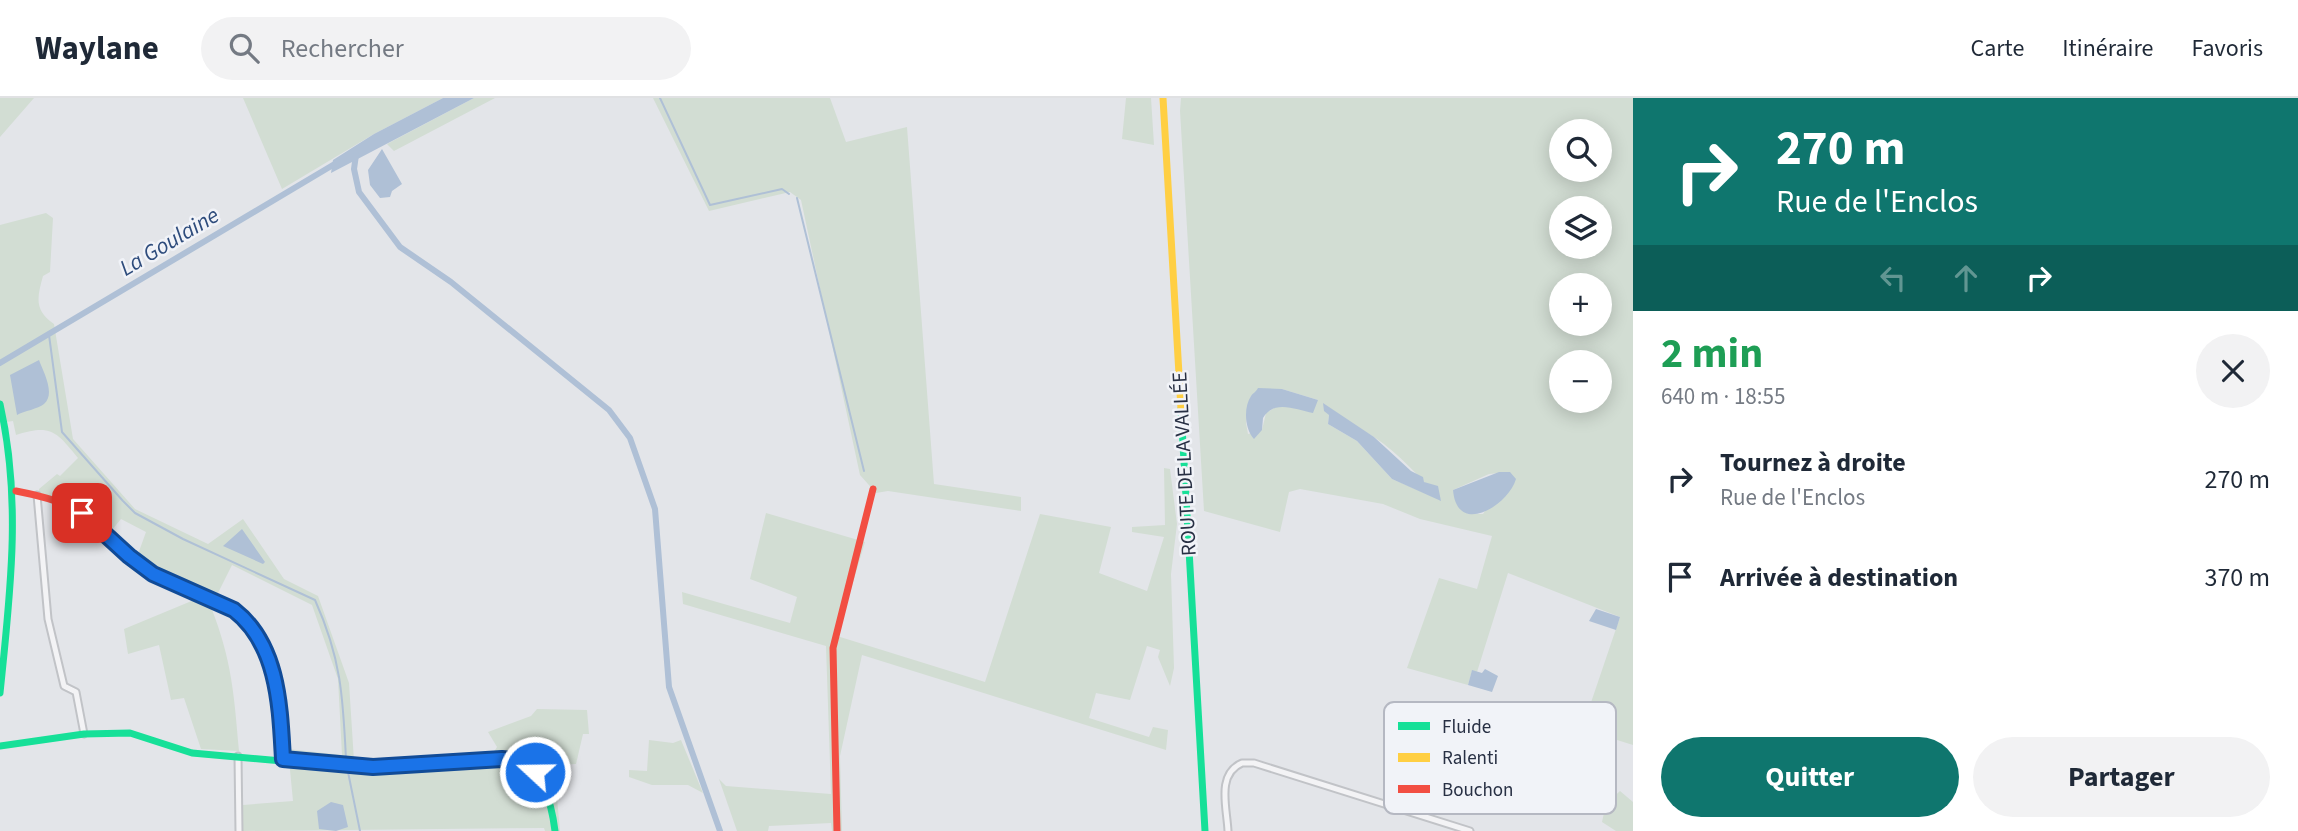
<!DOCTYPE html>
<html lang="fr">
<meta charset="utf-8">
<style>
body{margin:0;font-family:"Source Sans 3",sans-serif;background:#f2f2f3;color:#1f2937;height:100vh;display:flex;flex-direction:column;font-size:26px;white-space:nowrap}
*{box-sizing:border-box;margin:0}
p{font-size:23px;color:#747a83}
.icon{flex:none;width:38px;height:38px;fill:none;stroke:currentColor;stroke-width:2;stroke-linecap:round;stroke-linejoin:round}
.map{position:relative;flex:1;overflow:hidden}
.sheet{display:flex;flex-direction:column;background:#fff;width:665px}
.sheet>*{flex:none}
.guide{background:#0f766e;color:#fff;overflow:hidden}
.fabs{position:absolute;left:1549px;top:21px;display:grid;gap:14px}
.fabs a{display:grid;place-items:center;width:63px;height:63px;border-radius:50%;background:#fff;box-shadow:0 4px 18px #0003;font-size:35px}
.pin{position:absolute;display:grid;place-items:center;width:60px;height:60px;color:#fff;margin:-30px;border-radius:14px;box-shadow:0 4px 10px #0006}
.me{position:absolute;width:77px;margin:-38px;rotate:291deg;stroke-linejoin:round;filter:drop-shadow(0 0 5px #0008)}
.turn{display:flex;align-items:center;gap:24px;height:147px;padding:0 28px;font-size:32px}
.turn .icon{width:91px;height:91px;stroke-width:2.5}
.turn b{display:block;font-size:49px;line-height:60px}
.lanes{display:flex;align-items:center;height:66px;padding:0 28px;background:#0003;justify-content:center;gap:35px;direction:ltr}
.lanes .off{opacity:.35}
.round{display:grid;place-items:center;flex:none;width:74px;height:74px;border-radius:37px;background:#f2f2f3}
.head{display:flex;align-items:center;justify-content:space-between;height:119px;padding:0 28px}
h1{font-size:42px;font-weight:700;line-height:52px;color:#1e9e55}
.primary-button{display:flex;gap:14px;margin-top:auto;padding:14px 28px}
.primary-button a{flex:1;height:80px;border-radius:42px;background:#0f766e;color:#fff;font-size:28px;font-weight:700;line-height:80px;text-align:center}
.primary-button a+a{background:#f2f2f3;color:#1f2937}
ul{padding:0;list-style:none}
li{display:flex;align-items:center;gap:21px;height:98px;padding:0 28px}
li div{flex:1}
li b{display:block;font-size:26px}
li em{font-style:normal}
header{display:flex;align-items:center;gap:42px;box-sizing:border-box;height:98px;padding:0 35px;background:#fff;border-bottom:2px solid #e0e1e3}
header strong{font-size:33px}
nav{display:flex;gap:38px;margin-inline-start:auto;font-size:24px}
.search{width:490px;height:63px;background:#f2f2f3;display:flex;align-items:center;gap:18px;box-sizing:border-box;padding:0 24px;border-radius:38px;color:#747a83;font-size:26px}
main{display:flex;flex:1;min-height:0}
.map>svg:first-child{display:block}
.green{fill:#d2ddd3;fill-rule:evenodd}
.water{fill:#afc0d6}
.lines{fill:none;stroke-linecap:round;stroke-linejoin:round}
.stream{stroke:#afc0d6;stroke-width:2}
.canal{stroke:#afc0d6;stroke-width:6}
.street-casing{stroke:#c1c3c7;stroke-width:9}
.street{stroke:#f3f3f5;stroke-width:5}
.fast{stroke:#16e098;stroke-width:7}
.slow{stroke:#ffcf43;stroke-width:7}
.jam{stroke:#f24e42;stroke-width:7}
.route-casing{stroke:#114b97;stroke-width:18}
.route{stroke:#1a73e8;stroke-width:12}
.labels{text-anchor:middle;stroke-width:5;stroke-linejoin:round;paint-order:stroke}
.street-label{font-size:21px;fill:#283044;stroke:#f1f3f8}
.water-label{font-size:23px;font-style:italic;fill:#2e4c7c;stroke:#f1f3f8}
.key{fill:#f1f3f8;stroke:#b5b8c2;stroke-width:2}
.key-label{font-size:19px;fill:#283044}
</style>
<header>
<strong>Waylane</strong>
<div class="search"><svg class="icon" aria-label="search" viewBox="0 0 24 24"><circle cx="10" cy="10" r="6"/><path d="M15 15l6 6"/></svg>Rechercher</div>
<nav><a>Carte</a><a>Itinéraire</a><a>Favoris</a></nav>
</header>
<main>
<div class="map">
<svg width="1633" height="733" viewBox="0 0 1633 733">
<rect width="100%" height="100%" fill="#e3e5e9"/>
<path class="green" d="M0 0H34L0 39Z
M243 0H443L374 36 282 91Z
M474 0H495L394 53 387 46Z
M653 0H830L846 44 907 29 934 386 1021 399V413L888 393 876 395 860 377 801 102 790 94 709 113Z
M1126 0H1151L1154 47 1122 41Z
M1181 0H1633V647L1582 631 1620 519 1508 475 1477 574 1472 573 1468 587 1407 570 1439 480 1477 491 1492 438 1420 421 1383 406 1300 391 1289 394 1280 434 1204 413 1180 13ZM1561 33H1600V72H1561ZM1561 110H1600V149H1561ZM1561 187H1600V226H1561ZM1561 264H1600V303H1561ZM1282 291 1318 302 1276 309 1266 315 1262 332 1248 336 1246 325 1251 298 1258 294ZM1329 317C1343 324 1360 330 1374 339 1399 355 1421 381 1441 402L1392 381 1357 343 1328 326ZM1510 374 1483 416H1468L1453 392 1489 376Z
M46 115 53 120 50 174 43 178C37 200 34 212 54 226L73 341 135 411 208 446 243 421 284 481 318 498 349 585 354 663 492 657 497 649 488 634 531 618 537 611 587 612 589 636H583L576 666 554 667 560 733H545L544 730 243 733V707L293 703 288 651 342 657 338 581 312 507 232 467 211 509C232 563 234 596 239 653L201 651 184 600 171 602 159 547 128 556 124 531 194 502 199 492 137 459 146 434 121 421 111 433 80 409 39 395V391L57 376 60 378 78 360C56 333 51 326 16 337L13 323 0 325V127Z
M1164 370 1170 371 1177 426 1171 476 1174 570 1170 588 1158 559 1160 552 1147 548 1130 602 1096 595 1089 620 1149 639 1153 629 1168 632 1166 652 862 557 840 658 842 733H832L831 725 769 728 768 733H737L719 681 726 688 831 696 826 548 683 506 682 494 790 525 797 499 750 481 766 415 865 444 837 538 985 584 1040 416 1111 429 1099 475 1147 493 1164 439 1132 434V429L1165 427Z
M649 642 673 645 681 642 703 695 688 687H652L629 679V672L647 673Z
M1620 693 1633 704V733H1616L1602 724 1606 706Z"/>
<path class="water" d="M443 0H474L331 75 333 62 374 36Z
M382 51 402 86 392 93 390 99 380 100 370 87 368 72Z
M39 262C43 273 56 296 44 306 38 311 24 313 17 317L10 277Z
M1258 290 1282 291 1318 302 1313 315C1296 312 1274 301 1263 320L1262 332 1254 341C1245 332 1243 310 1251 298 1253 295 1256 294 1258 290Z
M1323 305 1374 339 1411 373 1423 379 1424 384 1438 388 1441 403 1392 381 1357 343 1328 326 1329 317 1324 313Z
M1499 374H1510L1516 381C1508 408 1457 439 1453 392Z
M242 431 265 464 263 466 223 448Z
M1596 511 1620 519 1616 532 1589 523Z
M1485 571 1498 578 1492 594 1468 587 1472 572 1482 575Z
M331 704 343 707 348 729 336 733 319 731 317 713Z"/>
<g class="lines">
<path class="stream" d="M660 0 710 107 782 91 789 96
M797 100 864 373
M49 237 62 334 123 403 135 415 183 441 315 502C341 560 343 598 346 661
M348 674 360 733"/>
<path class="canal" d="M356 57 354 71 359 94 400 149 451 184 609 312 630 340 655 411 669 589 720 733
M0 265 338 64"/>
<g class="street-casing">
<path id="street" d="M37 397 48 521 64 588 76 594 84 636
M238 658 239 733
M1228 733C1227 710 1216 676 1242 665H1254L1470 733"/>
</g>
<use href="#street" class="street"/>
<path class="fast" d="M0 306C22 403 10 497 0 595
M1181 311 1205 733
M0 648 84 636 130 635 192 655 349 669 514 662C544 678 551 701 555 733"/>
<path class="slow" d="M1163 0 1181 311"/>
<path class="jam" d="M16 393C37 397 63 403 82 415 104 429 121 453 143 468 170 488 207 493 235 512 279 544 281 612 283 661
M837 733 833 550 873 391"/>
</g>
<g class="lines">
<g class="route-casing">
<path id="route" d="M82 415 129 458 153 476 234 512C279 547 280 610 283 661L373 669 502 661 514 662 535 674"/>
</g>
<use href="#route" class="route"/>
</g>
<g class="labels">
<g class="street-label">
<text transform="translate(1184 366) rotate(-93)" y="7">ROUTE DE LA VALLÉE</text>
</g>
<g class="water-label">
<text transform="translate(169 143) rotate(-31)" y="8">La Goulaine</text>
</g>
</g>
<rect x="1384" y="604" width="232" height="112" rx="10" class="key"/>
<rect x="1398" y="624" width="32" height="8" fill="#16e098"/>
<rect x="1398" y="655" width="32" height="9" fill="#ffcf43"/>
<rect x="1398" y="687" width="32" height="8" fill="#f24e42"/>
<g class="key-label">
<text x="1442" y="635">Fluide</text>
<text x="1442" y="666">Ralenti</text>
<text x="1442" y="698">Bouchon</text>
</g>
</svg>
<div class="fabs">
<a><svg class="icon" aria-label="search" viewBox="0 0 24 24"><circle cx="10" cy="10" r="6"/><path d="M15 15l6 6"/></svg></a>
<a><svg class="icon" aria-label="layers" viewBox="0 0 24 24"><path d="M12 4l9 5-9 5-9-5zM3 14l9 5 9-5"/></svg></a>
<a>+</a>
<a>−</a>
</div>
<div class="pin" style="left:82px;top:415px;background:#d93025"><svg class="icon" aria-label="arrive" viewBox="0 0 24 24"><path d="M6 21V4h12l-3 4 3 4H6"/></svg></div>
<svg class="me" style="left:535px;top:674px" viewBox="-20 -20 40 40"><circle r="17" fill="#1a73e8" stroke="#fff" stroke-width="3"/><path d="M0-11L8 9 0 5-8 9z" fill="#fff"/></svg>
</div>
<section class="sheet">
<div class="guide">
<div class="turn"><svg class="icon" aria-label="right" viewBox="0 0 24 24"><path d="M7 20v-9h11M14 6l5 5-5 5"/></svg><div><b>270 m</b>Rue de l'Enclos</div></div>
<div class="lanes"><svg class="icon off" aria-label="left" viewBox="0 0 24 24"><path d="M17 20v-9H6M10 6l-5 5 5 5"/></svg><svg class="icon off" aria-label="ahead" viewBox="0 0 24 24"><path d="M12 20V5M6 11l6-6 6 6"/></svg><svg class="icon" aria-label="right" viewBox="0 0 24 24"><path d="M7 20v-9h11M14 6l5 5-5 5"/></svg></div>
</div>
<div class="head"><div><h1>2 min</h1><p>640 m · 18:55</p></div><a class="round"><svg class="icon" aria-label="close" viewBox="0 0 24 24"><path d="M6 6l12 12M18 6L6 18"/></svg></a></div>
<ul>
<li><svg class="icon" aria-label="right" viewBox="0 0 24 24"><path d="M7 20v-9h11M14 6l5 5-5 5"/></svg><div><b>Tournez à droite</b><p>Rue de l'Enclos</p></div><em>270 m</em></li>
<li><svg class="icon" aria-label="arrive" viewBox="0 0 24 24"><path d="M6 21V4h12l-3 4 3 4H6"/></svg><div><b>Arrivée à destination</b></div><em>370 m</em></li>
</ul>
<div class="primary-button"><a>Quitter</a><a>Partager</a></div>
</section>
</main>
